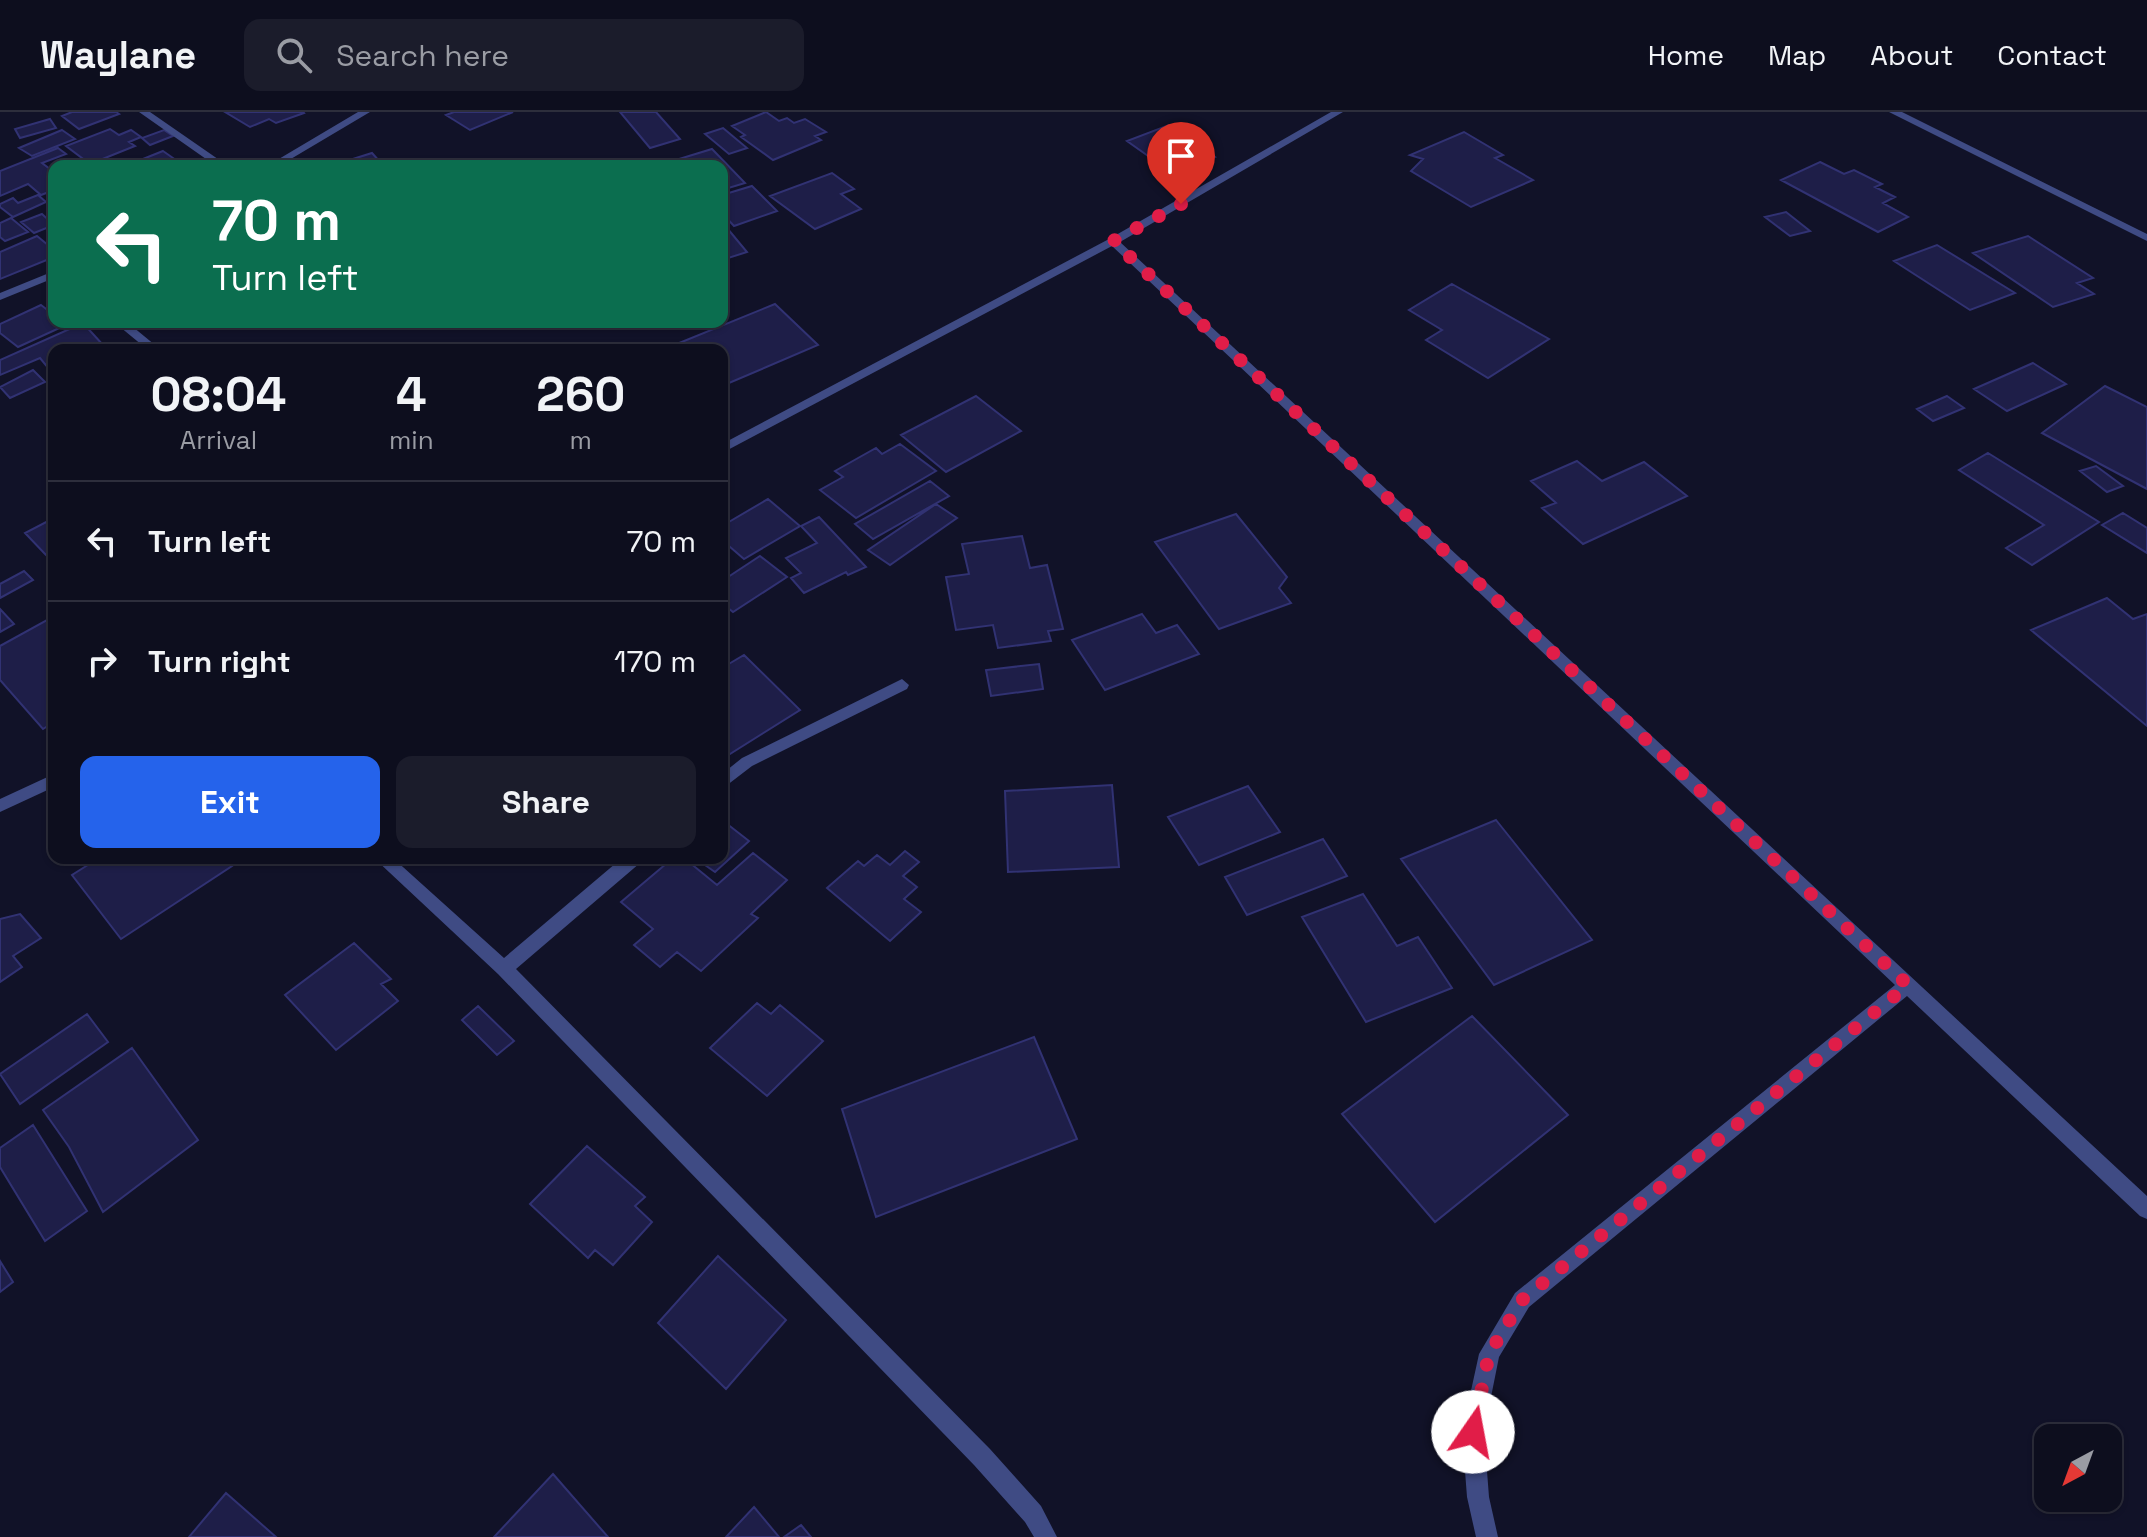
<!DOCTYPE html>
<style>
body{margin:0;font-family:"Space Grotesk",sans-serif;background:#1b1c2b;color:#f1f3f6;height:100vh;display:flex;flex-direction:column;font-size:30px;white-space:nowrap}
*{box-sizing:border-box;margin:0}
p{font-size:26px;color:#9a9ca4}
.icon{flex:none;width:44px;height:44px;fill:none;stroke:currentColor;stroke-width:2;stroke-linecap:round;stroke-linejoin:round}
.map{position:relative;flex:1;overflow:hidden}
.drawer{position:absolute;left:48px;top:232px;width:680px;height:520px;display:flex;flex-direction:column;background:#0d0e1e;border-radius:16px;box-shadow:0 2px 6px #0004,0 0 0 2px #2d2e3c}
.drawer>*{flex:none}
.banner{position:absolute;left:48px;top:48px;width:680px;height:168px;border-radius:16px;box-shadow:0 2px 6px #0004,0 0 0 2px #2d2e3c;background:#0b6e4f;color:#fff;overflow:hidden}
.needle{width:52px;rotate:221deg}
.tools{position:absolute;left:2034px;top:1312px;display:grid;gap:16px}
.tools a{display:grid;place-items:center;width:88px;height:88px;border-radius:16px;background:#0d0e1e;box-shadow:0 2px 6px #0004,0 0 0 2px #2d2e3c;font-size:40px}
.pin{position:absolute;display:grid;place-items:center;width:68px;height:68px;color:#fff;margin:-82px -34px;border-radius:50% 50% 50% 0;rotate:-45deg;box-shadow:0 0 8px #0007}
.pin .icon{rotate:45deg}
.me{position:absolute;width:88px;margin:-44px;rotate:12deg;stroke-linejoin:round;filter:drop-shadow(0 0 6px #0008)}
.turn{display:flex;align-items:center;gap:28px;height:168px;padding:0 32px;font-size:36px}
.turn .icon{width:104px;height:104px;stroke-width:2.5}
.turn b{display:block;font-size:56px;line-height:68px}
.eta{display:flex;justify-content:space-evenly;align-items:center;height:136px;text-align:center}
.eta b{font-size:48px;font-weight:700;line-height:56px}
.cta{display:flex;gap:16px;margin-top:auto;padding:16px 32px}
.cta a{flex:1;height:92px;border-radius:16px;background:#2563eb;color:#fff;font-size:32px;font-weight:700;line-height:92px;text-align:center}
.cta a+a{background:#1b1c2b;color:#f1f3f6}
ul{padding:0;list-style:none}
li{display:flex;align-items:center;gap:24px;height:120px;padding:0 32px;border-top:2px solid #2d2e3c}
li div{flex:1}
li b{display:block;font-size:30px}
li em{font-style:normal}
header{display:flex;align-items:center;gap:48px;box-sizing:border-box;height:112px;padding:0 40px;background:#0d0e1e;border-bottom:2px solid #2d2e3c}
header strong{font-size:38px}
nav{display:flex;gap:44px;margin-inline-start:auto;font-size:28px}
.search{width:560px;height:72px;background:#1b1c2b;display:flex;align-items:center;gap:20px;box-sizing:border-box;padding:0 28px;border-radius:16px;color:#9a9ca4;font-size:30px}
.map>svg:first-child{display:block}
.building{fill:#1e1e48;stroke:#313273;stroke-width:2}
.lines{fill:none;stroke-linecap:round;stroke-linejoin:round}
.street{fill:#3f4b84;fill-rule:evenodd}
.route{stroke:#e11d48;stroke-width:14;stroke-dasharray:0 25.2}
</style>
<header>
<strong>Waylane</strong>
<div class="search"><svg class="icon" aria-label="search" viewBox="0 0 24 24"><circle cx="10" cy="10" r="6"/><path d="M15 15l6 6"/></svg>Search here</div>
<nav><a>Home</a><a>Map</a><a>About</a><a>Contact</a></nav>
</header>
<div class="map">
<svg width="2147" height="1425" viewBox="0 0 2147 1425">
<rect width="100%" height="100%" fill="#111228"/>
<path class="building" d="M72 0H116L119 2 79 17 62 4Z
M225 0H303L304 1 276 11 269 7 250 15Z
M454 0H513L470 18 446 3Z
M620 0H656L680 27 650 36Z
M766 0 779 9 787 6 794 11 805 7 826 20 815 24 821 28 773 48 741 25 745 23 732 14Z
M50 7 56 16 20 26 15 17Z
M1169 13 1215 45 1172 61 1127 29Z
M723 16 747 36 729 42 705 22Z
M110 17 119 23 131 18 141 25 129 30 135 34 90 52 66 34Z
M62 18 75 27 32 44 19 36Z
M164 18 173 24 150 33 142 26Z
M1464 20 1503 43 1495 46 1533 68 1471 95 1411 59 1423 47 1410 43Z
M58 36 66 42 42 51 54 60V78L41 83 28 72 0 84V59Z
M712 37 745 71 722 78V54H685L679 47Z
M163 39 180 51 172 54 133 51Z
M372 41 381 51 337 52Z
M1820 50 1844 62 1854 58 1882 72 1875 75 1895 85 1883 91 1908 105 1878 120 1781 68Z
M832 61 854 77 841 82 861 97 815 117 770 84Z
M752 74 777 99 734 114 722 101V83Z
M38 83 46 90 13 105 0 95V92L13 86 18 91Z
M1786 100 1810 119 1790 124 1765 105Z
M42 102 54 113 34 121 21 110Z
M11 106 28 120 5 129 0 125V111Z
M727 116 747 140 722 148V118Z
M37 124 54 138V145L0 167V140Z
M2028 124 2093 166 2077 171 2094 182 2053 195 1973 141Z
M1937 133 2015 181 1970 198 1894 149Z
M1452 172 1549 227 1488 266 1426 228 1442 218 1409 198Z
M775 192 818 233 722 274V238H662Z
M41 193 54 203V210L66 213 18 235 0 221V212Z
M83 211 103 233 93 238H54V254L49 257 40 246 0 263V248Z
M2033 251 2066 272 2007 299 1974 277Z
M33 258 45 270 10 286 0 275Z
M2105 274 2147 295V377L2042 321Z
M976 284 1021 319 946 360 901 323Z
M1947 284 1964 296 1933 309 1917 297Z
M900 332 936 359 856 406 820 378 843 365 835 359 876 336 882 342Z
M1988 341 2099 410 2032 453 2006 436 2044 413 1959 358Z
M1577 349 1602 369 1644 350 1687 384 1583 432 1542 396 1556 391 1531 369Z
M2096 354 2123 374 2107 380 2080 359Z
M930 369 949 384 873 427 855 412Z
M768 387 800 414 744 447 722 428V414Z
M936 392 957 406 890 453 868 438Z
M2123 401 2147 416V441L2102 413Z
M1236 402 1287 465 1279 476 1291 491 1219 517 1155 430Z
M819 405 866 455 848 463 846 460 804 481 791 466 801 461 786 446 817 431 801 414Z
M54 406V439L46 443 25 421Z
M1022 424 1030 456 1047 453 1063 517 1048 519 1051 529 998 536 993 513 956 518 946 465 969 462 962 432Z
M760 444 787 465 733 500 722 491V469Z
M24 459 33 468 0 486V472Z
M2107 486 2133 507 2147 502V614L2031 518Z
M0 497 14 512 0 520Z
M1142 502 1156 521 1177 513 1199 542 1105 578 1072 528Z
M47 508 50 512 54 510V610L43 617 0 568V534Z
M744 543 800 598 722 647V556Z
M1039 552 1043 577 991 584 986 558Z
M1112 673 1119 755 1008 760 1005 679Z
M1248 674 1280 720 1199 753 1168 705Z
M722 708 749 729 715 760 695 746H722Z
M1496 708 1592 828 1494 873 1401 747Z
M1323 727 1347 764 1247 803 1225 765Z
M905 739 919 750 903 764 917 775 904 787 921 800 890 829 827 776 858 749 864 754 877 743 890 753Z
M753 741 787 768 751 802 758 806 701 859 677 840 660 855 634 833 653 817 621 790 673 746H684L717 773Z
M99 746H225L232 754 121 827 72 763Z
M1363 782 1397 834 1418 825 1452 876 1366 910 1302 805Z
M20 802 41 826 13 844 22 855 0 870V807Z
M354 831 391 867 381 872 398 889 336 938 285 883Z
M757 891 771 902 780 893 823 929 767 984 710 936Z
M478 894 514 929 497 943 462 908Z
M87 902 108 930 20 992 0 962Z
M1472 904 1568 1003 1435 1110 1342 1002Z
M1034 925 1077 1027 876 1105 842 997Z
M132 936 198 1028 103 1100 69 1035 43 998Z
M33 1013 87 1099 45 1129 0 1055V1036Z
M587 1034 645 1085 635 1094 652 1110 613 1153 595 1138 588 1146 530 1092Z
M718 1144 786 1208 726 1277 658 1211Z
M0 1149 13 1170 0 1180Z
M553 1362 608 1425H494Z
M226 1381 276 1425H189Z
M754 1395 779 1425H726Z
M801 1413 811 1425H784Z"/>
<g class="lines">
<path class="street" d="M139 0H150L228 54H216Z
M358 0H370L279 54H267Z
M1331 0H1343L1120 130 2147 1084V1107L2140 1104 1907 884 1529 1195 1499 1245 1484 1320 1489 1385 1498 1425H1476L1467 1385 1462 1320 1479 1242 1515 1181 1895 873 1112 134 722 341V332L1109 127Z
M1889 0H1902L2147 122V129Z
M54 159V166L0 188V181Z
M114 210H127L161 238H148Z
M902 567 909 573 907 577 752 654 722 677V662L742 646Z
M54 662V675L0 700V687Z
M374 746H393L504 846 622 746H642L640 751 516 857 990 1337 1041 1394 1057 1425H1034L1025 1410 974 1353 498 862Z"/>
</g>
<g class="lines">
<path class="route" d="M1181 92 1113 129 1908 873 1522 1188 1489 1242 1473 1320"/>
</g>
</svg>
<div class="tools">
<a><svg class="needle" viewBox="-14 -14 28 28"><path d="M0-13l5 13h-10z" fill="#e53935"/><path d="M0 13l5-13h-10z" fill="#9a9ca4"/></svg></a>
</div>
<div class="pin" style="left:1181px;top:92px;background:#d93025"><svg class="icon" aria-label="arrive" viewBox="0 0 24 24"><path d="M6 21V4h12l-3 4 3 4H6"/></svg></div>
<svg class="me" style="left:1473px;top:1320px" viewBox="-20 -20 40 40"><circle r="19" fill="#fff"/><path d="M0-13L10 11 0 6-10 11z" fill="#e11d48"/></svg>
<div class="banner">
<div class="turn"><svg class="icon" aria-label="left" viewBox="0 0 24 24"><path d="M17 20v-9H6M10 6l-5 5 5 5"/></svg><div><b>70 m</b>Turn left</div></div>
</div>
<section class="drawer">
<div class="eta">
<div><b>08:04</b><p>Arrival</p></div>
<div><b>4</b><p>min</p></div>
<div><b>260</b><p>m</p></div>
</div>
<ul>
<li><svg class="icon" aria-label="left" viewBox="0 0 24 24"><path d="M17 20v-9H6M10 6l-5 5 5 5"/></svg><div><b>Turn left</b></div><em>70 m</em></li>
<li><svg class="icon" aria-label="right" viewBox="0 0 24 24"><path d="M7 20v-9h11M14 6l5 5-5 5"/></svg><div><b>Turn right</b></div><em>170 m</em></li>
</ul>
<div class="cta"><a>Exit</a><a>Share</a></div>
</section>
</div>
